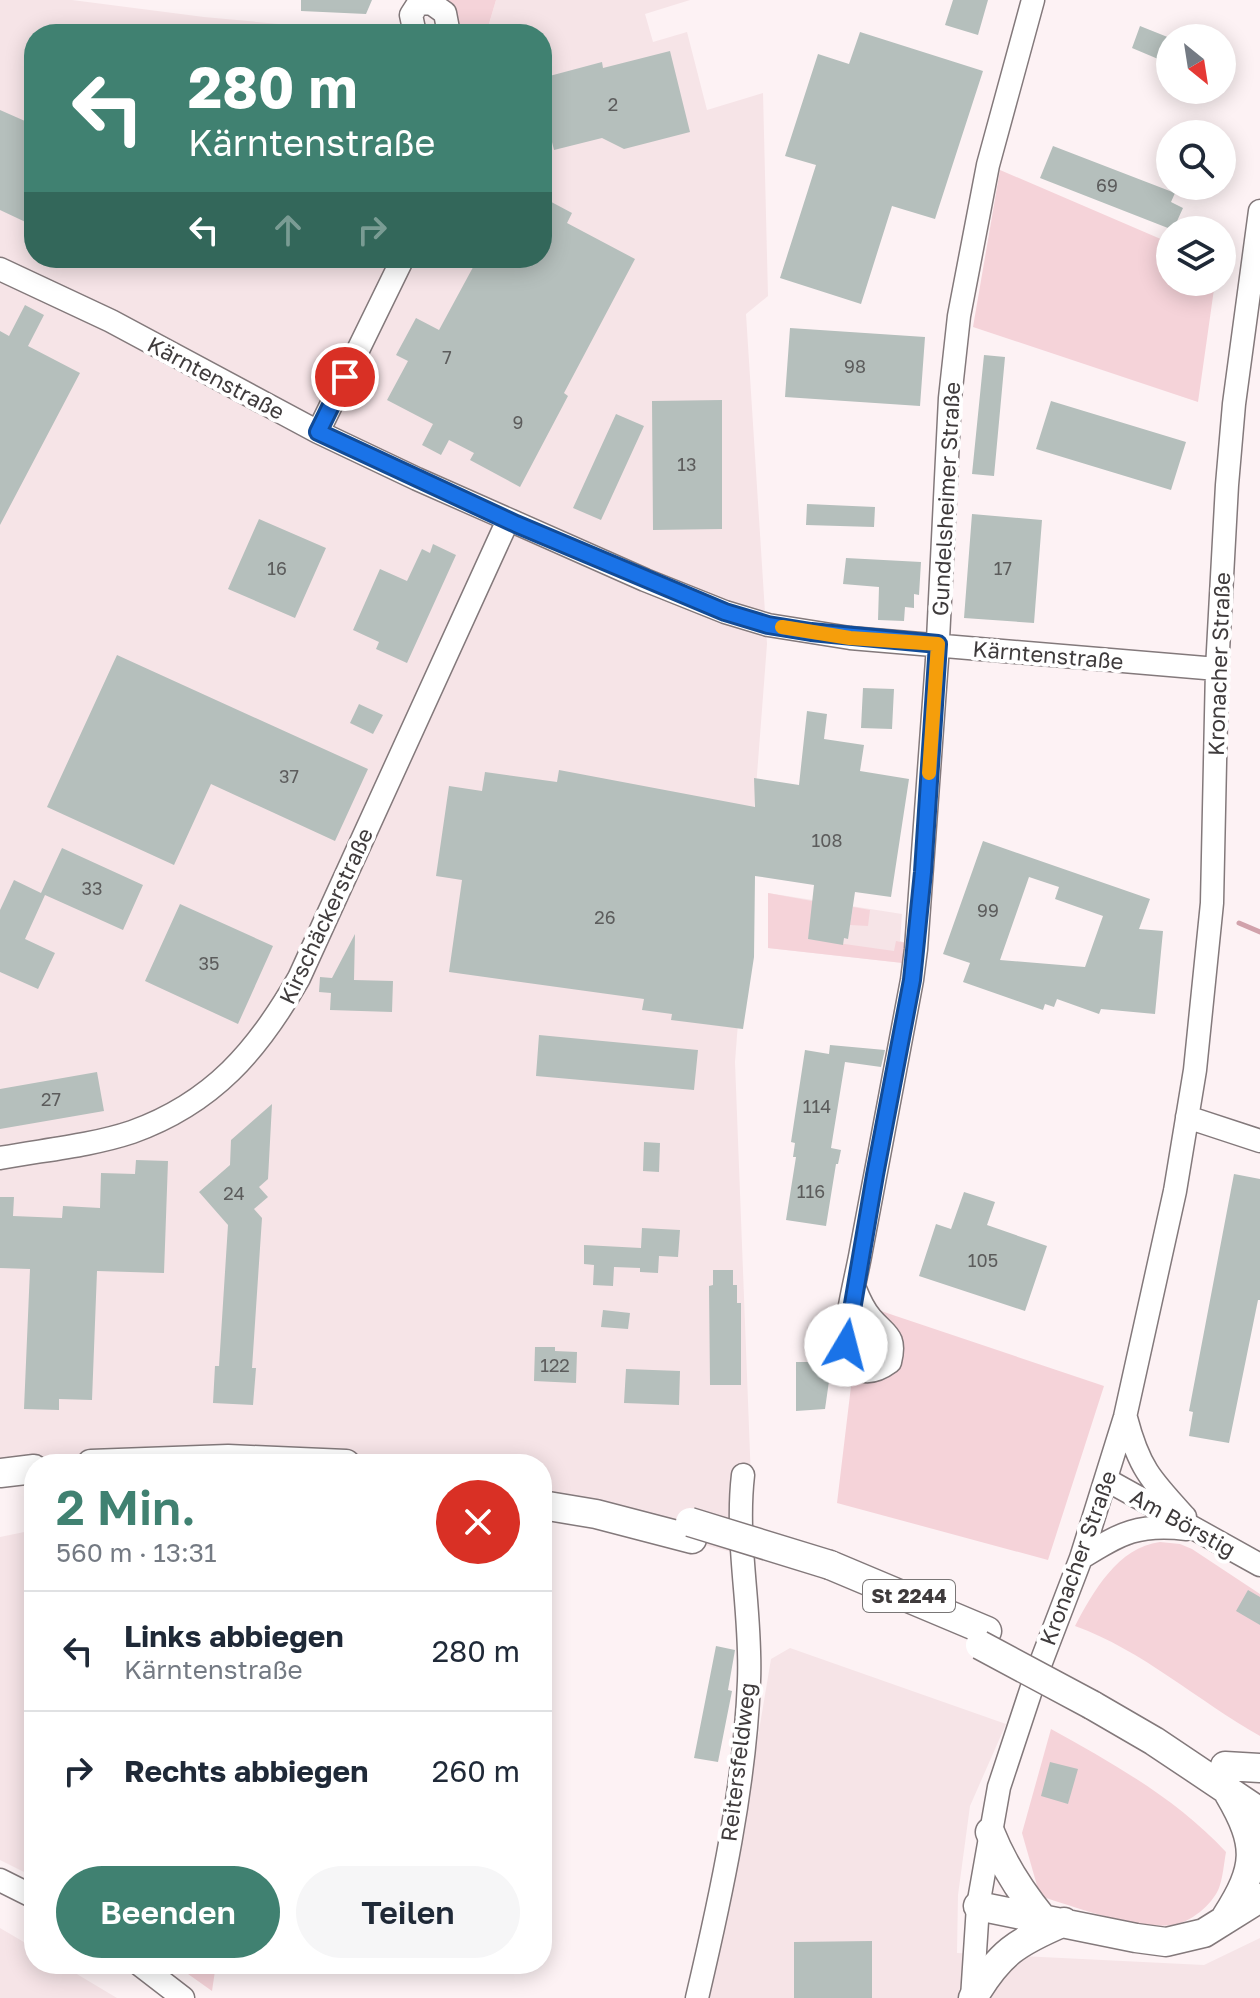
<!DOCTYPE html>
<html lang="de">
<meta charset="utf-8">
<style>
body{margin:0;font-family:"Golos Text",sans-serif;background:#f6f6f7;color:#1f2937;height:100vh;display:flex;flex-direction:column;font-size:30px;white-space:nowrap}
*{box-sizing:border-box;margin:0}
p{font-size:26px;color:#747a83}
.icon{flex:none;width:44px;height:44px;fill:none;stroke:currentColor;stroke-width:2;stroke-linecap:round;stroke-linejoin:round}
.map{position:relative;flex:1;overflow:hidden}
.side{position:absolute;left:24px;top:1454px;width:528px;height:520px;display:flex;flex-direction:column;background:#fff;border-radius:32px;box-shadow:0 4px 20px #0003}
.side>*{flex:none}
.hud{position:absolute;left:24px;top:24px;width:528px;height:244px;border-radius:32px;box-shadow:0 4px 20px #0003;background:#408171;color:#fff;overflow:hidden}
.needle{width:52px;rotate:150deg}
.tools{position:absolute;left:1156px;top:24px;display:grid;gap:16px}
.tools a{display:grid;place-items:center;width:80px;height:80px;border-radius:50%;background:#fff;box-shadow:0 4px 20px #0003;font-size:40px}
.pin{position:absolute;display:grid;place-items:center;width:68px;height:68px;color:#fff;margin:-34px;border:4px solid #fff;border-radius:50%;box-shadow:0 2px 8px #0007}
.me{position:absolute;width:88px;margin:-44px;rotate:8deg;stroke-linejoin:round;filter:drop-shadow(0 0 6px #0008)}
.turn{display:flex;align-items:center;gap:28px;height:168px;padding:0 32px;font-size:36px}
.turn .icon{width:104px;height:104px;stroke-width:2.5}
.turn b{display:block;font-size:56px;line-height:68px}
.lanes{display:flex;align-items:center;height:76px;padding:0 32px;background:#0003;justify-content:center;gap:40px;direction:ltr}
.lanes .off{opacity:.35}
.round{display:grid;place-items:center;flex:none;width:84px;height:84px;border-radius:42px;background:#f6f6f7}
.summary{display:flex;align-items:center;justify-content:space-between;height:136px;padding:0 32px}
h1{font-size:48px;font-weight:600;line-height:60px;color:#408171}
.button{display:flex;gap:16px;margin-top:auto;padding:16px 32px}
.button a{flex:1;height:92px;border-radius:48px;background:#408171;color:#fff;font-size:32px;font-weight:600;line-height:92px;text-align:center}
.button a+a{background:#f6f6f7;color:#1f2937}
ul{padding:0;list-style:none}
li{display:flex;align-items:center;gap:24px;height:120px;padding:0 32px;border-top:2px solid #e0e1e3}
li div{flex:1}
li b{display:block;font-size:30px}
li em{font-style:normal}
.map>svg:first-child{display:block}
.built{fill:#f6e4e7}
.green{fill:#f5d3d9}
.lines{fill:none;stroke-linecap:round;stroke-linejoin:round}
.stream{stroke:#d1a2ab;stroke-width:5}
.building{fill:#b5bfbc;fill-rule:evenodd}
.minor-casing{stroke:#83797b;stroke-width:25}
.major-casing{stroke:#83797b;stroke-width:31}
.minor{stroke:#fff;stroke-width:22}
.major{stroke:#fff;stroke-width:28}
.major-bridge-casing{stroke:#83797b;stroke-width:31;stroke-linecap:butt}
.major-bridge{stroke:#fff;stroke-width:28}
.route-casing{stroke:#114b97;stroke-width:20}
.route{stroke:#1a73e8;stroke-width:14}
.slow{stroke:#f59e0b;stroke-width:14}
.labels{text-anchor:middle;stroke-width:8;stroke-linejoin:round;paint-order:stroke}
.number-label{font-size:18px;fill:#5c5c5c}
.shield{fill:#fff;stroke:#797676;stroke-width:2}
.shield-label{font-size:20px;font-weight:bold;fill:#3f3b3c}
.street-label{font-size:22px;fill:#3f3b3c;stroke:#fff}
</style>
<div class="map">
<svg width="1260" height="1998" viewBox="0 0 1260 1998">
<rect width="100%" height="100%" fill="#fdf2f4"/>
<path class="built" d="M0 0H72L204 17 387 34H34V258H542V34H486L496 0H690L645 14 653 42 687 32 707 110 763 93 768 296 746 314 767 644 735 1062 754 1558 542 1502V1464H34L0 1479Z
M768 893 902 914 900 941 906 943 903 963 768 948Z
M34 1530V1877L0 1860V1537Z
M790 1648 1006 1724 970 1806 958 1895 957 1953 1204 1965 1260 1938V1998H709L743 1826 771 1659Z
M0 1928 34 1948V1964H60L117 1998H0Z"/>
<path class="green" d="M446 0H496L486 34H459L454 7Z
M1000 170 1170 243V282H1215L1198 402 973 327Z
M768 893 839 906 809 939 894 951 896 941 906 943 903 963 768 948Z
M853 907 870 910 868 926 850 925Z
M878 1310 1104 1386 1048 1560 837 1503 852 1378C871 1381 882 1381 896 1368Z
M1160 1542 1180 1544 1192 1549 1260 1594V1736C1198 1701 1142 1650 1075 1626 1093 1592 1118 1547 1160 1542Z
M1051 1729C1114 1764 1177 1799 1226 1852 1224 1863 1223 1877 1219 1888 1212 1905 1190 1923 1172 1925 1136 1930 1075 1907 1040 1896L1022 1833Z
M174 1964H216L212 1991Z"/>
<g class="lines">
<path class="stream" d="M1239 923 1260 932"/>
</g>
<path class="building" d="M301 0H372L366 14 301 11Z
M953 0H988L978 35 945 25Z
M1140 26 1170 38V64L1132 48Z
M860 32 983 71 935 219 892 206 861 304 780 278 816 165 785 156 818 54 849 64Z
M670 51 690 132 624 149 602 138 554 150 552 142 542 145V78L602 62 603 68Z
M0 110 34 125V226L0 210Z
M1053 146 1175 193 1171 202 1183 208 1173 230 1040 178Z
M542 197 572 213 567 223 635 259 564 393 568 396 520 487 470 460 474 453 449 440 441 455 422 445 433 424 387 400 408 361 396 355 416 318 439 330 478 258H542Z
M25 305 44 315 28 346 80 373 0 525V331L9 336Z
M790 328 925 337 920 406 785 397Z
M984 355 1005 357 994 476 972 474Z
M722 400V529L653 530 652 401Z
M1051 401 1186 442 1171 490 1036 449Z
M616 414 644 426 601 520 573 508Z
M807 504 875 507 874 527 806 525Z
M972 514 1042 520 1034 623 964 618Z
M259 519 326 548 295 618 228 589Z
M433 544 456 555 407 663 376 649 379 642 353 630 380 569 407 581 422 549 430 553Z
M846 558 921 562 919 595 914 594V608L905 607 904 621 878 620 879 587 843 584Z
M117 655 368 769 335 841 211 784 174 865 47 807Z
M863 688 894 689 892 729 861 728Z
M359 704 383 715 373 734 350 723Z
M807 711 827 714 824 739 864 745 860 771 909 779 891 897 855 892 848 939 844 938 843 945 808 939 814 885 755 876 754 957 743 1029 671 1020 672 1014 642 1010 644 999 449 972 462 880 436 876 449 786 482 791 485 772 557 782 559 770 755 807 754 778 799 785Z
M983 841 1150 899 1139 929 1163 931 1155 1014 1101 1009 1099 1014 1057 999 1054 1007 1045 1004 1043 1010 963 982 970 963 943 954ZM1029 877 1059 887 1055 899 1103 916 1085 967 1000 960Z
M62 848 143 885 123 930 45 895 25 939 55 953 38 989 0 972V910L14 880 41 893Z
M180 904 273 946 238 1024 145 981Z
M355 934 354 980 393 981 392 1012 330 1010 331 993 319 992 320 977 332 978Z
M539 1035 698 1050 694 1090 536 1076Z
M830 1045 885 1050 881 1067 845 1062 831 1148 841 1150 838 1164H836L826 1226 786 1220 796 1157H793L795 1143 791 1142 805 1050 829 1054Z
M97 1072 104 1111 0 1129V1089Z
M272 1104 268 1179 259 1187 268 1197 254 1209 262 1218 252 1368H256L253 1405 213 1403 215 1366H219L228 1225 199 1192 230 1165 231 1140Z
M644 1142 660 1143 659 1172 643 1171Z
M136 1160 168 1161 164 1273 97 1271 92 1400 59 1399V1410L24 1409 30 1269 0 1268V1197H14L13 1216 62 1218 63 1206 100 1208 101 1173 135 1174Z
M1234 1174 1260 1179V1300H1258L1229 1443 1189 1436 1193 1412 1189 1411Z
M964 1192 995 1202 987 1225 1047 1246 1025 1311 919 1276 936 1224 951 1229Z
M642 1228 680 1230 678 1257 659 1256 658 1273 640 1272V1268L614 1267 613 1286 593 1285 594 1265 584 1264V1245L641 1248Z
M713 1270H733V1285H737V1303H741V1385H710L709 1286 713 1285Z
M603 1310 630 1313 628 1329 601 1327Z
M535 1347H555V1351L577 1352 576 1383 534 1381Z
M796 1362H817V1365L831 1367 825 1409 796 1411Z
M626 1369 680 1371 679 1405 624 1403Z
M1248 1590 1260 1597V1625L1236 1611Z
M716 1646 735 1650 728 1690 732 1691 718 1762 694 1758Z
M1050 1762 1078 1769 1068 1804 1041 1796Z
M872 1941V1998H794V1942Z"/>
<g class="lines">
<g class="minor-casing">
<path id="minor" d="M418 34 414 29 411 15 418 4 431 3 445 13 449 34
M0 269 111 321 318 432 417 479 645 580 725 612 768 625 850 638 1217 669
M318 432 403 258
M1187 1117 1260 1141
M0 1158C43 1150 90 1146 132 1132 213 1103 258 1050 299 978L508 520
M855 1289C859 1299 864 1310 871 1318 885 1335 897 1335 890 1362 871 1376 851 1376 847 1348 843 1325 857 1275 861 1251 878 1161 895 1071 912 980L916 949 937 660 950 398 959 316 988 165 1033 0
M1126 1418C1139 1468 1151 1480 1185 1517
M1107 1480 1260 1565
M1081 1558C1121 1533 1139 1523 1187 1529
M0 1880 34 1897
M139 1964 183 1998
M697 1998C721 1896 745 1786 749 1681 752 1612 735 1544 743 1475
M972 1998 978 1906 999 1787 1035 1678 1081 1558 1125 1417 1175 1191 1195 1070 1212 903 1217 669 1227 485 1234 404 1260 211"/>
</g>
<g class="major-casing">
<path id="major" d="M91 1464 228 1459 346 1464
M0 1473 34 1469
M542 1505 596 1514 692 1539
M830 1565 987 1631
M1092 1705 1154 1741 1260 1812
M1225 1766 1260 1768
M990 1832C1003 1865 1020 1891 1042 1918
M978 1906 1136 1938 1166 1942 1204 1933 1260 1898
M1226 1917C1258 1867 1259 1845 1229 1794
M973 1998C999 1953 1017 1942 1064 1922"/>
</g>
<use href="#minor" class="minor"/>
<use href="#major" class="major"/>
<g class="major-bridge-casing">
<path id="major-bridge" d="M690 1522 830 1565
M980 1645 1092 1705"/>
</g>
<use href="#major-bridge" class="major-bridge"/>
</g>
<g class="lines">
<g class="route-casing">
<path id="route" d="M345 377 318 432 516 524 725 612 768 625 811 632 938 644 923 872 912 980 875 1175 846 1345"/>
</g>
<use href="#route" class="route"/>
<path class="slow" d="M782 627 850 638 938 644 929 773"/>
</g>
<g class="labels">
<g class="number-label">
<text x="613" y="111">2</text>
<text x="1107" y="192">69</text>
<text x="447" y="364">7</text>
<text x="855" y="373">98</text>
<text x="518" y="429">9</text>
<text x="687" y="471">13</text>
<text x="277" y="575">16</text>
<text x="1003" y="575">17</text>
<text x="289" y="783">37</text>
<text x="827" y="847">108</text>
<text x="92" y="895">33</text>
<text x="988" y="917">99</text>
<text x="605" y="924">26</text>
<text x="209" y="970">35</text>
<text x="51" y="1106">27</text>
<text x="817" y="1113">114</text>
<text x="811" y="1198">116</text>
<text x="234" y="1200">24</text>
<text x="983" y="1267">105</text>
<text x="555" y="1372">122</text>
</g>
<rect class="shield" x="863" y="1580" width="92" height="32" rx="6"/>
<g class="shield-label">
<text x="909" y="1603">St 2244</text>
</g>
<g class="street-label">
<text transform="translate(216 378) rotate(28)" y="8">Kärntenstraße</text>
<text transform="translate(946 499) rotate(-87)" y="8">Gundelsheimer Straße</text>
<text transform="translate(1048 655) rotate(5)" y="8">Kärntenstraße</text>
<text transform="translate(1219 664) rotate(-88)" y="8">Kronacher Straße</text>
<text transform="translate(326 916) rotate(-65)" y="8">Kirschäckerstraße</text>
<text transform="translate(1183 1523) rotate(29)" y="8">Am Börstig</text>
<text transform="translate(1078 1558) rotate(-70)" y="8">Kronacher Straße</text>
<text transform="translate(738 1762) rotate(-83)" y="8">Reitersfeldweg</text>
</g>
</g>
</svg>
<div class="tools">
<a><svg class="needle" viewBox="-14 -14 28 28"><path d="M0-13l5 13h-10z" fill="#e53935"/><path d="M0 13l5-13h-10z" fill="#747a83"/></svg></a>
<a><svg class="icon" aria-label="search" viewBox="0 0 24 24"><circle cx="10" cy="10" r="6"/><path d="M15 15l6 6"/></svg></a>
<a><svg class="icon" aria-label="layers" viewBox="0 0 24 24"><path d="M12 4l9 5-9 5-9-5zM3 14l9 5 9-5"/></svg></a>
</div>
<div class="pin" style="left:345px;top:377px;background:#d93025"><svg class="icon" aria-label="arrive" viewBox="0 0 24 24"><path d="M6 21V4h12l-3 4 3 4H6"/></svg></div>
<svg class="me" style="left:846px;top:1345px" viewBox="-20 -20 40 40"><circle r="19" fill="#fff"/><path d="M0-13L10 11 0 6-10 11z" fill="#1a73e8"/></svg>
<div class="hud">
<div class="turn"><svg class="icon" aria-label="left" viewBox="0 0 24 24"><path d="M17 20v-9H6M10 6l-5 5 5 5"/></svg><div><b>280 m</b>Kärntenstraße</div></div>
<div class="lanes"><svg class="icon" aria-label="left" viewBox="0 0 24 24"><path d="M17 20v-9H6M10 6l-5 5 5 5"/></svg><svg class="icon off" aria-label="ahead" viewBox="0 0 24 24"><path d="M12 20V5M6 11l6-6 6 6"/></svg><svg class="icon off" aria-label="right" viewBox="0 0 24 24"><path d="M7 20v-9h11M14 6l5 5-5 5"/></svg></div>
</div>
<section class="side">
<div class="summary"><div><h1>2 Min.</h1><p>560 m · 13:31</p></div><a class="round" style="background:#d93025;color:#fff"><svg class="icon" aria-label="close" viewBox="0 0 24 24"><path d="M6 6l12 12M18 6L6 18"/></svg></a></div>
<ul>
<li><svg class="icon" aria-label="left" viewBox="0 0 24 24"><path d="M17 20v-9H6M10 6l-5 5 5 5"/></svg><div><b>Links abbiegen</b><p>Kärntenstraße</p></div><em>280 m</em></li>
<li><svg class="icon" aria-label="right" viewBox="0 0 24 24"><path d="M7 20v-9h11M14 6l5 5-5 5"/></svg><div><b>Rechts abbiegen</b></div><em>260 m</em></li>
</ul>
<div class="button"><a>Beenden</a><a>Teilen</a></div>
</section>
</div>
